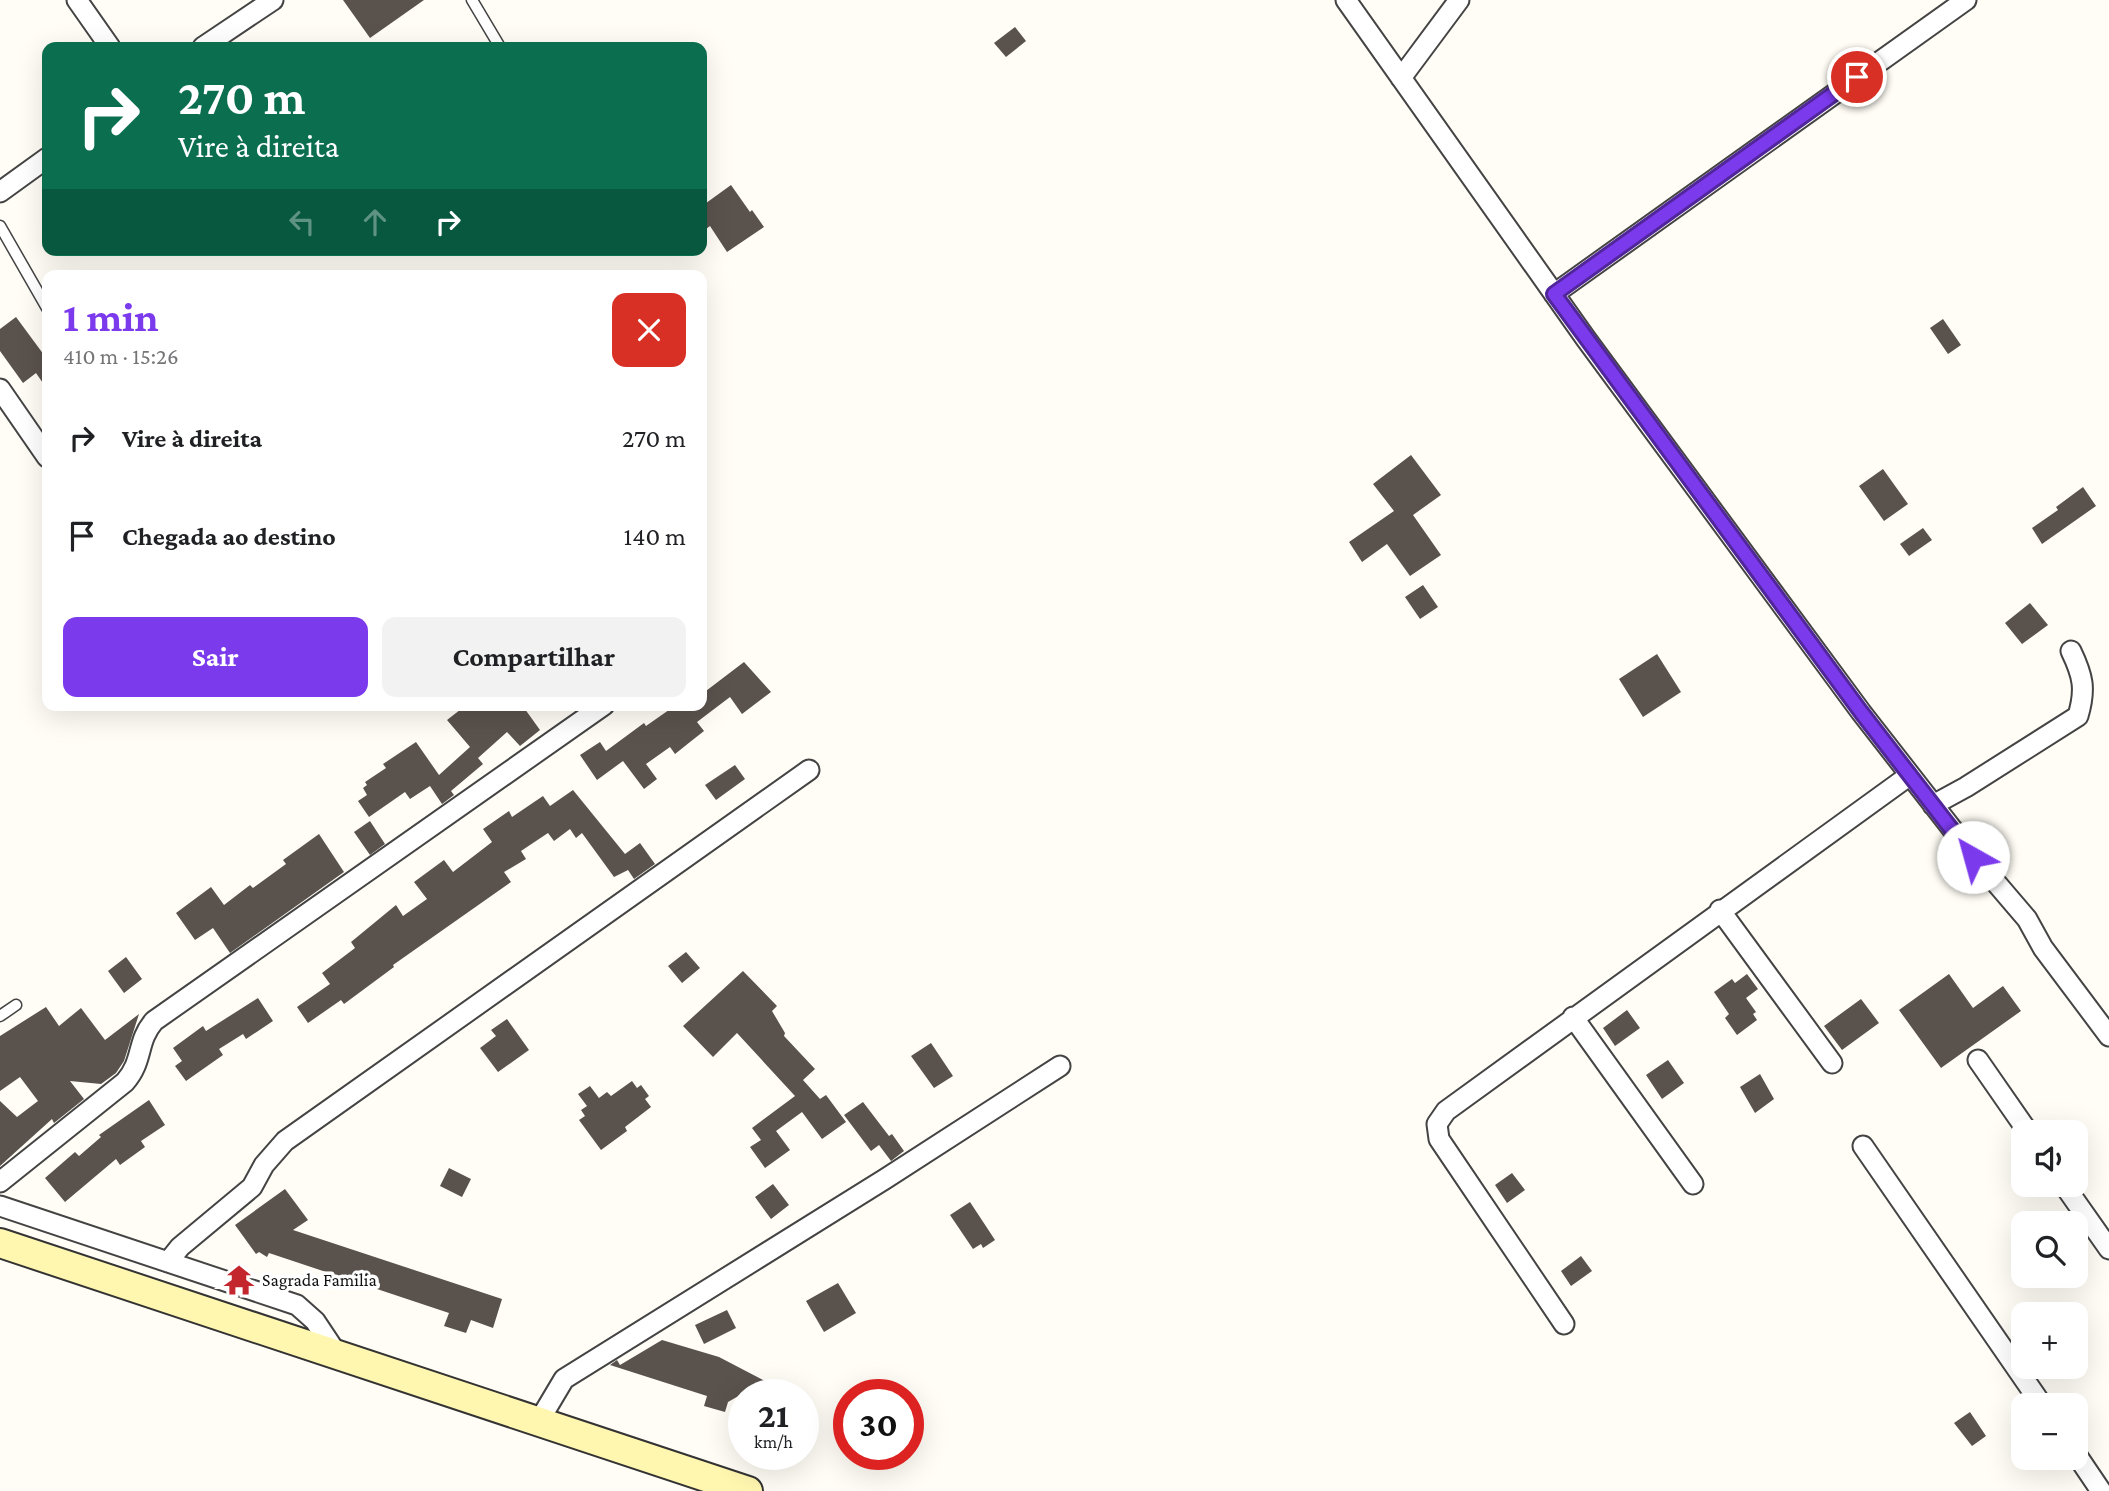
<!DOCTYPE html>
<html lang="pt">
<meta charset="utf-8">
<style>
body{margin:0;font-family:"Crimson Pro",serif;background:#f2f2f2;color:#202124;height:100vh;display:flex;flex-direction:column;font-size:26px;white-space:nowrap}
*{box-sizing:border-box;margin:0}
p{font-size:23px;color:#757577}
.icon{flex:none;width:38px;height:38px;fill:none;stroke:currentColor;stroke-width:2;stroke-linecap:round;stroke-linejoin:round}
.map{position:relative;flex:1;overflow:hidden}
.panel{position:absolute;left:42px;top:270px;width:665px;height:441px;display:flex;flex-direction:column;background:#fff;border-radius:14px;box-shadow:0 7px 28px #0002}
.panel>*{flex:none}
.guide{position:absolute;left:42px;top:42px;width:665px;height:214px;border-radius:14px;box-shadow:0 7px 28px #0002;background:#0b6e4f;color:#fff;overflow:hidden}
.controls{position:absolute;left:2011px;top:1120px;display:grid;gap:14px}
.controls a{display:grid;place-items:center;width:77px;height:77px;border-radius:14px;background:#fff;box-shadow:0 7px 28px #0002;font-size:35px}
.speed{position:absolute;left:728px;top:1379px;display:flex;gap:14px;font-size:35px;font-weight:700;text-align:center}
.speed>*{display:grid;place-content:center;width:91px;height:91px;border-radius:50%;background:#fff;box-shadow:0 7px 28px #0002;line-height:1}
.speed small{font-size:18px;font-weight:400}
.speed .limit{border:10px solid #d22;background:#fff;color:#111}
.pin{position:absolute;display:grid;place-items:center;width:60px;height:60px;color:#fff;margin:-30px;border:4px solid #fff;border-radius:50%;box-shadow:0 2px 7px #0007}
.me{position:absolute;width:77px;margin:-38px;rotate:322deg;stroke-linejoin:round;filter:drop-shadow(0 0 5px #0008)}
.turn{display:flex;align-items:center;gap:24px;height:147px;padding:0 21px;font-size:32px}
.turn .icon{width:91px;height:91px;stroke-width:2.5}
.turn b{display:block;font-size:49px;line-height:60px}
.lanes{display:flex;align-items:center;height:66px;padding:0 21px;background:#0003;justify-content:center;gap:35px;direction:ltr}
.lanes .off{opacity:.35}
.round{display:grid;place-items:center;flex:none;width:74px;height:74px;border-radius:14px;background:#f2f2f2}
.headline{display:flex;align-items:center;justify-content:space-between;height:119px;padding:0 21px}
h1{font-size:42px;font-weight:700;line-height:52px;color:#7c3aed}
.button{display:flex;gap:14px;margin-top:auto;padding:14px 21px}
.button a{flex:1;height:80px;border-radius:14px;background:#7c3aed;color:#fff;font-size:28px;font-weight:700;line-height:80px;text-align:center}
.button a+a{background:#f2f2f2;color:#202124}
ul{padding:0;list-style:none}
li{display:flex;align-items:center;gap:21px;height:98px;padding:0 21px}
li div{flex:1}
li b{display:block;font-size:26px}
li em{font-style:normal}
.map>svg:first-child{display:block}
.building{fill:#5a524d}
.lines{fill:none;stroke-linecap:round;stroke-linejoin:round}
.lane-casing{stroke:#444;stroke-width:13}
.street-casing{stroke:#444;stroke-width:23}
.secondary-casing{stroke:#333;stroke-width:32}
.lane{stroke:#fff;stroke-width:10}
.street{stroke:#fff;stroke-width:19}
.secondary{stroke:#fff6b0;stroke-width:28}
.route-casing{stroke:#51269a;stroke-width:18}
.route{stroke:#7c3aed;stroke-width:12}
.labels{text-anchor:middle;stroke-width:7;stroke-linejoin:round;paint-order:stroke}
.poi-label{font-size:18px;fill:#111;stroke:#fff;text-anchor:start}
</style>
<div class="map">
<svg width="2109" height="1491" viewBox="0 0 2109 1491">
<rect width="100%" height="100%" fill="#fffdf5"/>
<path class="building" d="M343 0H424L370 38Z
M1015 27 1026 41 1006 57 994 43Z
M731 185 750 212 752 210 764 227 727 252 710 226 702 232V206Z
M16 317 47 359V389L36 373 23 383 0 351V329Z
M1943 319 1961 345 1948 354 1930 328Z
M1411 455 1441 495 1413 515 1441 555 1410 576 1387 544 1362 562 1349 542 1394 511 1373 484Z
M1883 469 1908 504 1884 521 1859 486Z
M2083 487 2096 506 2042 544 2032 528 2058 510 2056 507Z
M1923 528 1932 540 1909 556 1900 544Z
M1423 585 1438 607 1420 619 1405 597Z
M2030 603 2048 625 2022 644 2005 623Z
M1657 654 1681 692 1643 717 1619 679Z
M744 662 771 692 742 714 730 697 697 722 704 731 690 742 675 754 670 747 646 764 657 779 644 789 623 761 597 780 580 755 600 742 606 751 644 723 646 726 676 705H702V694Z
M474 705H522L540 730 520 746 507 732 478 758 483 764 451 791 454 795 442 804 430 786 410 799 405 792 369 817 358 801 367 795 363 788 367 785 365 782 386 768 383 764 416 742 439 775 470 747 447 720 465 706 469 710Z
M735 765 745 779 716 800 705 785Z
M573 790 625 854 640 843 655 864 634 879 628 870 614 877 582 833 576 838 570 829 554 841 548 833 521 851 526 859 504 872 511 882 393 965 394 967 344 1004 341 1000 308 1023 297 1007 330 984 322 973 355 948 351 942 396 905 403 916 427 899 414 882 444 860 453 872 492 842 483 829 509 811 512 817 543 796 550 806Z
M370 821 385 844 370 855 354 832Z
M319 834 344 872 230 953 213 928 195 940 176 913 211 887 224 905 250 885 253 888 286 864 283 860Z
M686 952 700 968 682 983 668 966Z
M126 957 142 979 124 993 108 971Z
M743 971 777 1006 772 1011 785 1033 784 1036 815 1069 803 1080 820 1099 826 1095 846 1122 822 1139 802 1112 776 1131 790 1150 765 1168 750 1147 761 1140 752 1128 795 1096 737 1033 713 1057 683 1026Z
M1747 974 1758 989 1746 998 1756 1012 1753 1014 1757 1020 1737 1035 1725 1018 1729 1014 1714 992 1732 979 1735 983Z
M1949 974 1973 1008 2003 986 2021 1011 1941 1068 1899 1010Z
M258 998 273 1021 246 1039 243 1034 219 1049 223 1055 186 1081 175 1066 182 1061 173 1048 203 1026 206 1031Z
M1861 999 1879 1023 1842 1050 1824 1026Z
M46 1007 59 1026 81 1008 105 1040 139 1014 124 1061 116 1073 101 1084 70 1081 84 1099 54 1123 52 1119 0 1166V1101L17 1117 38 1101 20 1077 0 1091V1036Z
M1627 1010 1640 1028 1615 1046 1603 1028Z
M507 1019 529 1050 498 1072 480 1048 496 1036 491 1030Z
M931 1043 953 1076 934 1088 911 1056Z
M1668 1060 1684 1083 1662 1099 1646 1075Z
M1760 1074 1774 1099 1755 1113 1740 1087Z
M632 1081 637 1088 641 1085 649 1096 645 1099 651 1107 625 1127 627 1131 601 1150 579 1120 585 1116 581 1110 587 1106 578 1094 590 1086 599 1098 607 1092 611 1096Z
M149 1100 165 1125 141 1141 145 1147 120 1165 116 1159 65 1202 45 1178 75 1152 79 1156 101 1137 99 1135Z
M863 1102 889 1136 892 1134 904 1151 891 1161 879 1145 871 1151 844 1115Z
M449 1168 471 1179 462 1197 440 1186Z
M1512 1173 1525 1190 1507 1203 1495 1185Z
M773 1184 789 1205 771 1219 755 1197Z
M285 1189 308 1220 293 1230 502 1299 493 1328 471 1320 466 1333 444 1326 449 1313 269 1253 267 1257 259 1252 256 1254 235 1225Z
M970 1202 995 1240 983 1248 981 1244 973 1249 950 1215Z
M1581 1256 1592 1271 1571 1286 1561 1271Z
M838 1283 856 1313 824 1332 806 1301Z
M727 1310 736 1328 704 1344 695 1325Z
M662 1340 719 1357 765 1381 728 1402 725 1412 704 1406 707 1396 610 1365 617 1360 620 1365Z
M1970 1412 1986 1436 1972 1446 1954 1423Z"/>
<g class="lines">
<g class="lane-casing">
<path id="lane" d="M472 0 500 47
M0 226 47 308
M0 1016 16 1005"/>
</g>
<g class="street-casing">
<path id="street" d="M77 0 110 47
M1346 0 1586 339 1861 712 1974 857 2027 919 2043 948 2109 1036
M203 47 273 0
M1401 78 1459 0
M0 192 47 158
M1554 294 1966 0
M0 389 47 457
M1933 805 1966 787 2078 716C2086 689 2083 676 2071 651
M1720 910 1832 1063
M1573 1017 1693 1184
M1978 1060 2028 1132
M1863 1146 2042 1405
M0 1182 125 1082C144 1060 136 1042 154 1021L604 705
M2064 1185 2109 1249
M0 1206 297 1305 315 1321 337 1354
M168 1262 180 1247 252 1187 264 1165 285 1141 809 770
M1564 1324 1439 1139 1437 1124 1446 1111 1910 775
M539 1421 564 1379 885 1179 1060 1066
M2076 1454 2101 1491"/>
</g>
<g class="secondary-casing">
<path id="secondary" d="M0 1243 748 1491"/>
</g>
<use href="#lane" class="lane"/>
<use href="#street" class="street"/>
<use href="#secondary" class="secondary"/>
</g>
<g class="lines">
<g class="route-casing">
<path id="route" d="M1857 77 1554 294 1861 712 1973 857"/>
</g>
<use href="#route" class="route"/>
</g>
<defs>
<g id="temple-bare" transform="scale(2.415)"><path d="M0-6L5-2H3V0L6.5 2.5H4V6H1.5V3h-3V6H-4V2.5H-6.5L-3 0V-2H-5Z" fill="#c4262e" stroke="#fff" stroke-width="2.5" paint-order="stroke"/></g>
</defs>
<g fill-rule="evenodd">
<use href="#temple-bare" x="239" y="1280"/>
</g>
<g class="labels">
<g class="poi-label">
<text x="262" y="1286">Sagrada Familia</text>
</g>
</g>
</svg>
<div class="controls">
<a><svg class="icon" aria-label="sound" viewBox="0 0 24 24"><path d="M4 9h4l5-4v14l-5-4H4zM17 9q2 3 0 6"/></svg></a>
<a><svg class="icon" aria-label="search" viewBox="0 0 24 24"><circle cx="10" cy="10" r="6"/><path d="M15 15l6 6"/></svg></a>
<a>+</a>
<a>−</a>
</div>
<div class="speed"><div>21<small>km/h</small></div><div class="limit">30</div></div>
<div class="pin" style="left:1857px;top:77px;background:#d93025"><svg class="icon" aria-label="arrive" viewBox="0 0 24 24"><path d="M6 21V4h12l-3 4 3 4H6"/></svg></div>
<svg class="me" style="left:1973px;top:857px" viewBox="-20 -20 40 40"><circle r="19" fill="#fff"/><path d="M0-13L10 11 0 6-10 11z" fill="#7c3aed"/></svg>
<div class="guide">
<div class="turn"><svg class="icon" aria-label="right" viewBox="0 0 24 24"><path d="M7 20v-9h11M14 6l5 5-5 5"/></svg><div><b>270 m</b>Vire à direita</div></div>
<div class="lanes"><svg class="icon off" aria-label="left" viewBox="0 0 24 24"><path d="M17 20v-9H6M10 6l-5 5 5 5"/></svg><svg class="icon off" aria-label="ahead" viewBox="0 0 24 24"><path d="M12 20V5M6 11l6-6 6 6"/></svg><svg class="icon" aria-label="right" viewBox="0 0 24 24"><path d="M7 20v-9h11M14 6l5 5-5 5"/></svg></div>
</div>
<section class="panel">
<div class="headline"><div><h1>1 min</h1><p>410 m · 15:26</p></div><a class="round" style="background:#d93025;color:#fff"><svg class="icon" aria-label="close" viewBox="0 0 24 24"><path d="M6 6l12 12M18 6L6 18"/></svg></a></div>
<ul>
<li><svg class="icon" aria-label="right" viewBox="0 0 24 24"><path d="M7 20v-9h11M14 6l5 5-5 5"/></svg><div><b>Vire à direita</b></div><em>270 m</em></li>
<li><svg class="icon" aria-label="arrive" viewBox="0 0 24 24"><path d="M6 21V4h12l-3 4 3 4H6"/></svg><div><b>Chegada ao destino</b></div><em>140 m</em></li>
</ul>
<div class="button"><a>Sair</a><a>Compartilhar</a></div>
</section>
</div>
